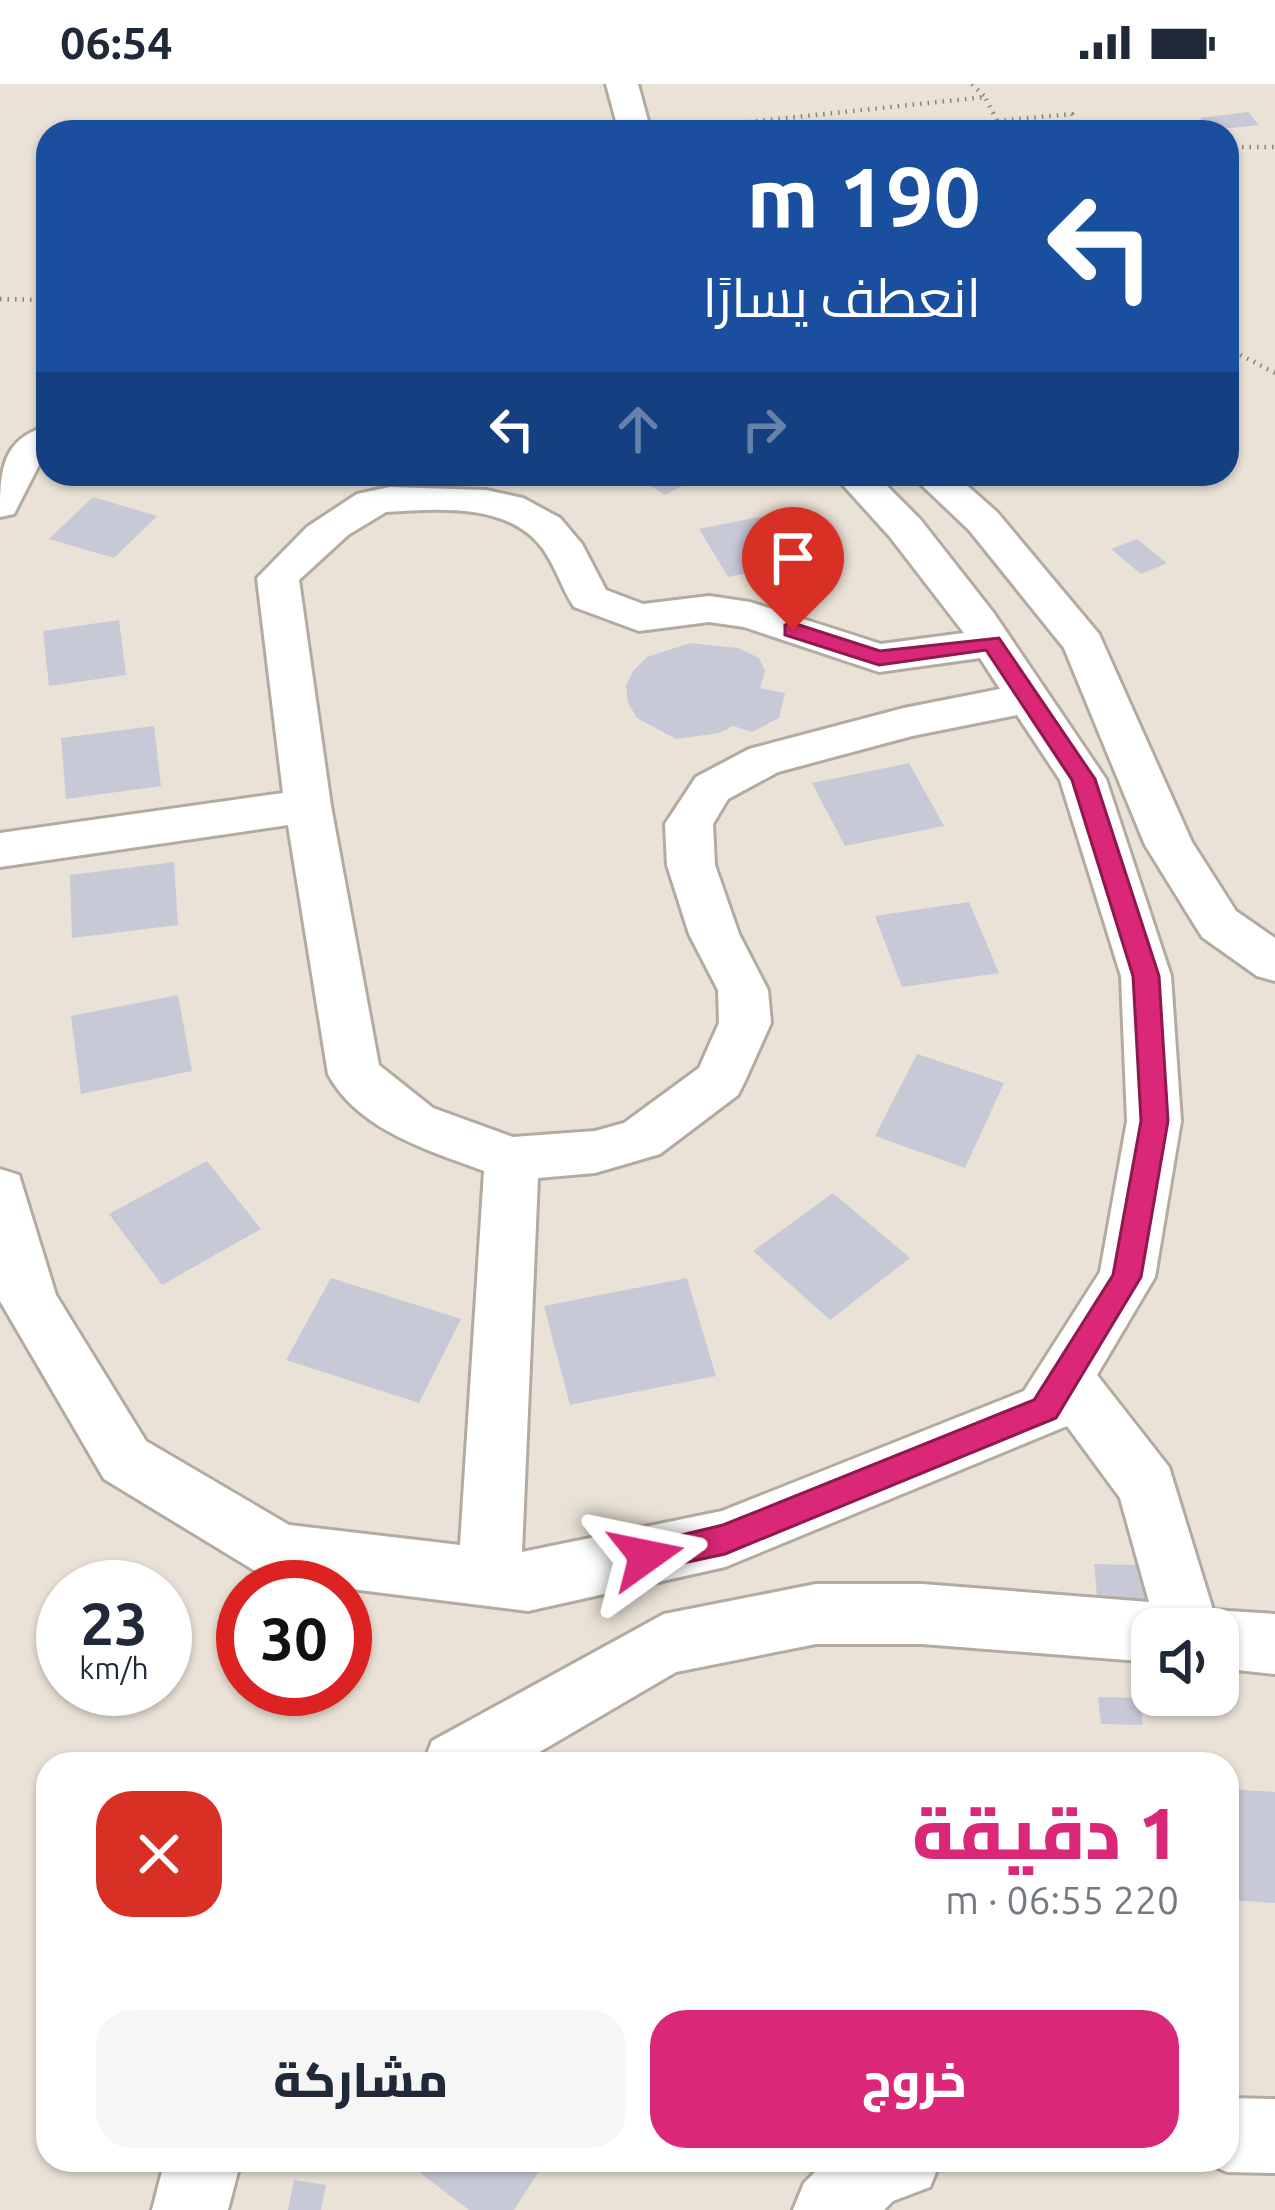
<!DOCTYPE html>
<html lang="ar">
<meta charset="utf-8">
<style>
body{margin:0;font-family:Ubuntu,Cairo,sans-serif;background:#f6f6f7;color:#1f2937;direction:rtl;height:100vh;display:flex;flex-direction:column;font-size:45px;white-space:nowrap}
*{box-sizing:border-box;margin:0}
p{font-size:39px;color:#747a83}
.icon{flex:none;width:66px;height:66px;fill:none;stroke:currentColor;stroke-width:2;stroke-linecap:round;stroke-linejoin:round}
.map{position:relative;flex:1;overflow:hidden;direction:ltr}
.panel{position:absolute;left:36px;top:1668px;width:1203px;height:420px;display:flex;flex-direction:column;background:#fff;border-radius:36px;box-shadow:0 3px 9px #0004;direction:rtl}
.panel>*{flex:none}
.top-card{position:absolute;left:36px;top:36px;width:1203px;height:366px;border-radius:36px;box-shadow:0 3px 9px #0004;direction:rtl;background:#1a4fa0;color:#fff;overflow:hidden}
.buttons{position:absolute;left:1131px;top:1524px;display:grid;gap:24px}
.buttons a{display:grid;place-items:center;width:108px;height:108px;border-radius:24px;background:#fff;box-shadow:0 3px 9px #0004;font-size:60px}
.speed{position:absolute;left:36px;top:1476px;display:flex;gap:24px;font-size:60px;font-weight:700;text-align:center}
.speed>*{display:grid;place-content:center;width:156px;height:156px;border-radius:50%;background:#fff;box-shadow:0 3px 9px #0004;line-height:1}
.speed small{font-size:30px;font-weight:400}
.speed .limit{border:18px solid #d22;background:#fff;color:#111}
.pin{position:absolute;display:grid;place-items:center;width:102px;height:102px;color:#fff;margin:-123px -51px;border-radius:50% 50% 50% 0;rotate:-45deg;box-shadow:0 0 12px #0007}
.pin .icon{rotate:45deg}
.me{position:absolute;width:132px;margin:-66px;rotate:78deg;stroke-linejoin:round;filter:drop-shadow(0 0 9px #0008)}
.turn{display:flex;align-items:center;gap:42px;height:252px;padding:0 60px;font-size:54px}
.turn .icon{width:156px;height:156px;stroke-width:2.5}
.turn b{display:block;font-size:84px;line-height:102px}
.lanes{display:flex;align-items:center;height:114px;padding:0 60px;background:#0003;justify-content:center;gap:60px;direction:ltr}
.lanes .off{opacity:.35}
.round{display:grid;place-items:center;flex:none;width:126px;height:126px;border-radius:36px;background:#f6f6f7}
.head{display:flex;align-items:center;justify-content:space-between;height:204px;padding:0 60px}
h1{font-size:72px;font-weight:800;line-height:90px;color:#db2777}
.action{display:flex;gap:24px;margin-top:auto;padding:24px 60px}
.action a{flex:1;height:138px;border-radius:36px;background:#db2777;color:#fff;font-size:48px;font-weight:800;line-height:138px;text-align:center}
.action a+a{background:#f6f6f7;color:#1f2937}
.status{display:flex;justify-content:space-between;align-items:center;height:84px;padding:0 60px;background:#fff;direction:ltr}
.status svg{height:33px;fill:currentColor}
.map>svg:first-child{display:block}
.building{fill:#c8c9d7}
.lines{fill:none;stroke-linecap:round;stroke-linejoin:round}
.minor-casing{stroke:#b4aba0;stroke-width:6}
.path{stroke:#89847b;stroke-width:4.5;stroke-dasharray:1.5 6;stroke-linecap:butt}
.minor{fill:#fff;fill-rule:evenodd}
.route{fill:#db2777;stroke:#8e194d;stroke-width:3}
</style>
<div class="status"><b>06:54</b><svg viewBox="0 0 49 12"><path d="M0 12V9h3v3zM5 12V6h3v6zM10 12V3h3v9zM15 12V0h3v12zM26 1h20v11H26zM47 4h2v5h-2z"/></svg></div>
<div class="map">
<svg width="1275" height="2126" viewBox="0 0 1275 2126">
<rect width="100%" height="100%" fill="#eae2d6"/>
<path class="building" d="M1248 28 1259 41 1211 46 1200 34Z
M632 390H704L665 411Z
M93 413 157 432 114 474 49 455Z
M774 430 805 478 728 493 699 445Z
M1137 455 1167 479 1141 490 1111 465Z
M119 536 126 591 49 602 43 547Z
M690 559 738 564 759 574 765 587 760 604 785 609 779 634 752 648 733 642 719 649 676 655 637 634 628 619 626 602 633 587 647 573Z
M154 642 161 702 66 715 61 654Z
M909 679 944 742 845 762 812 699Z
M174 778 178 841 72 854 70 791Z
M969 818 999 889 902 903 875 832Z
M178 911 192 987 81 1010 71 932Z
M917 970 1004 999 965 1084 875 1052Z
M207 1077 261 1145 162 1201 109 1130Z
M833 1109 910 1174 830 1236 753 1167Z
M331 1194 461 1235 419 1319 286 1276Z
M687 1194 716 1292 570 1321 544 1222Z
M1094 1480 1142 1481 1146 1515 1097 1513Z
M1098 1613 1139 1614 1143 1641 1101 1640Z
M1227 1705 1275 1708V1819L1227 1816Z
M403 2076H546L514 2126H469Z
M294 2096 326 2101 321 2126H288Z"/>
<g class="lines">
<g class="minor-casing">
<path id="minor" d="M606 0H638L651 48H619Z
M48 342V372L41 377 14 430 0 433C0 389 0 355 48 342Z
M833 390H875L920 435 993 528 1106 695 1171 892 1181 1037 1155 1193 1097 1291 1169 1383 1213 1526 1275 1530V1590L1218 1584V1545H1152V1578L922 1560H816L676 1588 519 1680H423L432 1657 664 1530 816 1500H922L1149 1518 1120 1414 1067 1342 725 1483 528 1527 279 1496 257 1488 104 1395 0 1217V1085L19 1091 56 1211 146 1357 289 1441 460 1461 484 1087C428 1066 358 1046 328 990L288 741 0 783V749L283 709 257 494 307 443 357 410 390 403 486 406 523 414 560 434 582 460 606 506 643 520 709 512 750 518 881 560 964 549 890 453ZM386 428C437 425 509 418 543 465 556 483 562 505 574 523L639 547 709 538 744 543 879 588 980 574 1000 605 904 624 749 665 696 693 665 740 667 781 689 850 718 906 719 939 699 984 624 1039 595 1047 513 1053 433 1024 379 981 331 722 299 496 348 451ZM1017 631 1060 696 1121 892 1127 1037 1100 1188 1024 1307 722 1427 522 1468 538 1094 595 1089 660 1070 738 1011 745 997 771 939 768 906 739 850 715 781 713 740 728 715 778 688 912 652Z
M910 390H954L997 428 1099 550 1192 758 1236 827 1275 854V897L1257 892 1202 853 1145 761 1064 564 969 446Z
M1227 2014 1275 2015V2089L1227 2088 1201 2077 1227 2076Z
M165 2076H241L228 2126H152Z
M827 2076H941L930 2103 893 2117 884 2126H793L804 2099Z"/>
</g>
<path class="path" d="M972 0 984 12
M997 37 1072 30 1078 48
M674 46 985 13 1003 48
M1227 63H1275
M0 215 48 216
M1227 264 1275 289"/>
<use href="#minor" class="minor"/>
</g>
<path class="route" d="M793 539 880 567 999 554 1095 695 1159 892 1168 1037 1141 1193 1056 1334 725 1470 646 1487 635 1483 630 1472 635 1462 723 1441 1034 1316 1113 1191 1141 1037 1133 892 1072 696 986 566 879 581 785 551V541Z"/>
</svg>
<div class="buttons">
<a><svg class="icon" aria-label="sound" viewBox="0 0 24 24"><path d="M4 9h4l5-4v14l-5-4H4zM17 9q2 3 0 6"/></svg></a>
</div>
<div class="speed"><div>23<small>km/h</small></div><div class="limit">30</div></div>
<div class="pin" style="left:793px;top:546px;background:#d93025"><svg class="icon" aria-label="arrive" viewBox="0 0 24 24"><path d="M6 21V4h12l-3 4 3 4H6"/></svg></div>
<svg class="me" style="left:646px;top:1472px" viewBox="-20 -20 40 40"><path d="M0-17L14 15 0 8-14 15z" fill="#db2777" stroke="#fff" stroke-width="4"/></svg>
<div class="top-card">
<div class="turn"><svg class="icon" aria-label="left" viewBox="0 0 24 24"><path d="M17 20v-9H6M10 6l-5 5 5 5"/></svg><div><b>190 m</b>انعطف يسارًا</div></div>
<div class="lanes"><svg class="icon" aria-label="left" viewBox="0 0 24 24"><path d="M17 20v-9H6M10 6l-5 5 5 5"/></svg><svg class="icon off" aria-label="ahead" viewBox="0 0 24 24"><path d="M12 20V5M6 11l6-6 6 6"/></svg><svg class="icon off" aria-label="right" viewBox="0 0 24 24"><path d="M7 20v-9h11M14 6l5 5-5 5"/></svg></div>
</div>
<section class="panel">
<div class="head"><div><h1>1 دقيقة</h1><p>220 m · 06:55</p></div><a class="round" style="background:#d93025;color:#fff"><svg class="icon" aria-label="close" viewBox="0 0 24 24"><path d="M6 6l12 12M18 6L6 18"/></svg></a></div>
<div class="action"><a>خروج</a><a>مشاركة</a></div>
</section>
</div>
